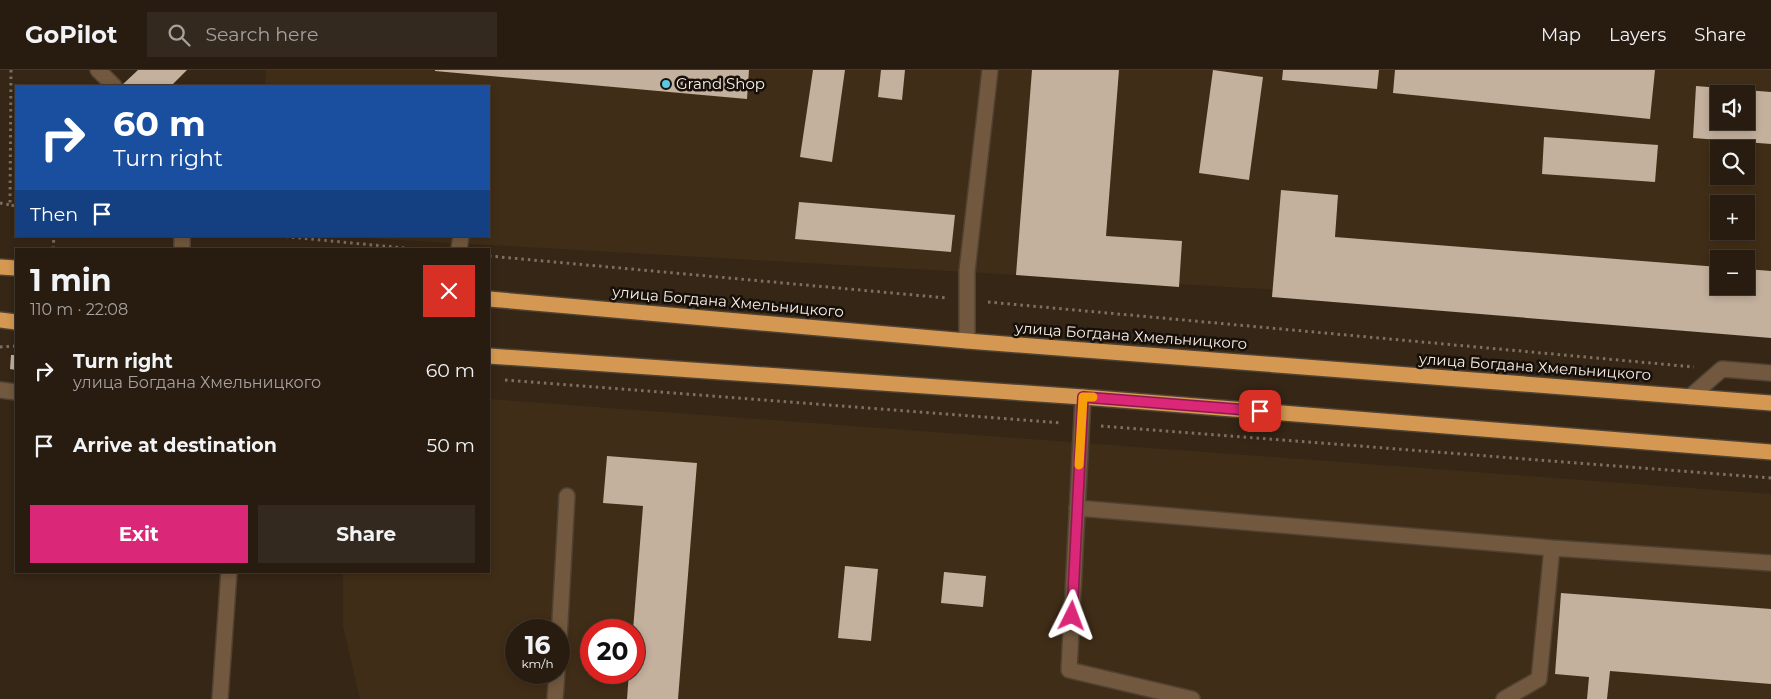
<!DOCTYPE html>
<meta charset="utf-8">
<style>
body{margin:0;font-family:Montserrat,sans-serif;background:#34291e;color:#f1f3f6;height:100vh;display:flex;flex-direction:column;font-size:19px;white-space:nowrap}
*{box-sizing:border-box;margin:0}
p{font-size:16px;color:#a5a19f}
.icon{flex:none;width:28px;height:28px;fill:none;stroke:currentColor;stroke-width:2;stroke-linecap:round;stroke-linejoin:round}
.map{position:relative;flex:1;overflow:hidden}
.sheet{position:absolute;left:15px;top:178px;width:475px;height:325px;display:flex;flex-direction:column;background:#281c10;border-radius:0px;box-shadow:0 2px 8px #0003,0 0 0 1px #443a30}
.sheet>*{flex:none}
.hud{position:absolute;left:15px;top:15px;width:475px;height:152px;border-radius:0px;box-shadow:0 2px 8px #0003,0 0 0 1px #443a30;background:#1a4fa0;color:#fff;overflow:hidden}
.fabs{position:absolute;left:1710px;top:15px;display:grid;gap:10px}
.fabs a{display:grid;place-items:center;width:45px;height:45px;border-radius:0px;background:#281c10;box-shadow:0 2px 8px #0003,0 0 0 1px #443a30;font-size:25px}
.speed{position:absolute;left:505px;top:549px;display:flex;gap:10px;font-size:25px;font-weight:700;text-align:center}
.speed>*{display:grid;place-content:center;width:65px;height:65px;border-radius:50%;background:#281c10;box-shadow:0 2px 8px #0003,0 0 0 1px #443a30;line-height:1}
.speed small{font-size:12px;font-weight:400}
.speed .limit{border:8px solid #d22;background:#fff;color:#111}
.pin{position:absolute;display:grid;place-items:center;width:42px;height:42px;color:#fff;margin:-21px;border-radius:10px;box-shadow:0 2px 8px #0006}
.me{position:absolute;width:55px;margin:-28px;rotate:3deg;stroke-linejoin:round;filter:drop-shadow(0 0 4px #0008)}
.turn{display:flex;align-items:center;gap:18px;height:105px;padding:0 15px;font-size:22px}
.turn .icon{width:65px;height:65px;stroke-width:2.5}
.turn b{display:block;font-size:35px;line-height:42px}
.then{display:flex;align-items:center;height:48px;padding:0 15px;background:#0003;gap:10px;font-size:19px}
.round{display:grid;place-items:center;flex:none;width:52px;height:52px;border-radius:0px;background:#34291e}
.overview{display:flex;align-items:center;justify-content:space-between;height:85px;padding:0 15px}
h1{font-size:30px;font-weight:700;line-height:38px}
.primary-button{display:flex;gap:10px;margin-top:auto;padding:10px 15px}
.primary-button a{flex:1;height:58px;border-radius:0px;background:#db2777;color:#fff;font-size:20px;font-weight:700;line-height:58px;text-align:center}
.primary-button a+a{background:#34291e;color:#f1f3f6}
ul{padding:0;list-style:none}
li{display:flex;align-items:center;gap:15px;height:75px;padding:0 15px}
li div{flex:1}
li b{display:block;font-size:19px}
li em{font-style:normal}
header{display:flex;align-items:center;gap:30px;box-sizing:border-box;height:70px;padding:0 25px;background:#281c10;border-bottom:1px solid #443a30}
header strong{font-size:24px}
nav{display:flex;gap:28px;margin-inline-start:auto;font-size:18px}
.search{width:350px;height:45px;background:#34291e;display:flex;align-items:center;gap:12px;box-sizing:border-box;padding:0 18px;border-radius:0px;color:#a5a19f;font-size:19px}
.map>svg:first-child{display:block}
.built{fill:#402d17;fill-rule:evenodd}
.building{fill:#c3b09d;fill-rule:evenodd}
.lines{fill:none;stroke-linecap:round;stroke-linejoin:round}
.minor-casing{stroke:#504233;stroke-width:18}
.highway-casing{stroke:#504233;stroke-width:18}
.path{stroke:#7d7062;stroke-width:3;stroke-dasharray:2.5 4;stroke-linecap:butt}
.minor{stroke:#71583e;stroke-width:15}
.highway{stroke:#d49852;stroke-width:15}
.route-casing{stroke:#8e194d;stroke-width:12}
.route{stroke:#db2777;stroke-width:9}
.slow{stroke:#f59e0b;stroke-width:9}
.poi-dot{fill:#5ac8e5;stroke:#17100a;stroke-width:2}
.labels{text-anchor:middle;stroke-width:5;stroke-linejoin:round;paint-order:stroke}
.poi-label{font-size:15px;fill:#f8eee4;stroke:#17100a;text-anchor:start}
.street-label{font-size:15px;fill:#f8eee4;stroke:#17100a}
</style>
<header>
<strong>GoPilot</strong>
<div class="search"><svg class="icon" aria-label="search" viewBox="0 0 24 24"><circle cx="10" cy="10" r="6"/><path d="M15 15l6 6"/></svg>Search here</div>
<nav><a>Map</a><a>Layers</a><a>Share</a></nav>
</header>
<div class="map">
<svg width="1771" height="629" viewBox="0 0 1771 629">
<rect width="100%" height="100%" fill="#352616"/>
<path class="built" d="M266 0H1771V248L332 166H489V16H265ZM1719 24H1746V51H1719ZM1719 79H1746V106H1719ZM1719 134H1746V161H1719ZM1719 189H1746V216H1719Z
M489 329 1771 424V629H360L343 556V501H489ZM516 560H559V602H516ZM591 560H634V602H591Z"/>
<path class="building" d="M138 0H187L171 16H121Z
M435 0H749L747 29 435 1Z
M813 0H845L832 92 800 87Z
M881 0H905L902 30 878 27Z
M1032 0H1119L1106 166 1182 171 1179 217 1016 205Z
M1213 0 1263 7 1249 110 1199 103Z
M1283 0H1379L1377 19 1282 10Z
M1395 0H1655L1650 49 1393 23Z
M1696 16 1771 22V74L1693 68ZM1719 24H1746V51H1719Z
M1544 67 1658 75 1655 112 1542 104Z
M1281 120 1338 125 1335 167 1719 197V216H1746V199L1771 201V268L1272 227Z
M799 132 955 145 951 182 795 169Z
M11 285H16V300L10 299Z
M607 386 697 393 678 629H627L629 602H634L633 560 643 436 603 433Z
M845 496 878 499 871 571 838 568Z
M944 502 986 506 983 537 941 533Z
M1561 523 1771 539V614L1610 601 1607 629H1587L1589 607 1555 604Z"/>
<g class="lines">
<g class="minor-casing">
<path id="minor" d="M98 0 114 16
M182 179V166
M459 179 461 166
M967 271V201L990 0
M0 320 16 322
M1083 327 1069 600 1192 629
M1690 327 1722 299 1771 303
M1077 438 1552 478 1771 493
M559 569 567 426
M220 629 229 501
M555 629 557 602
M1504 629 1539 609 1552 478"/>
</g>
<g class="highway-casing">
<path id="highway" d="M0 197 16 198
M489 229 967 271 1771 333
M0 250 16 252
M489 286 1083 327 1771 382"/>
</g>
<path class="path" d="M11 0 10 135 16 136
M0 133 10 135
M279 166 414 179
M53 179 54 166
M489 186 947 228
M988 232 1694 297
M0 277 16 276
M505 310 1062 353
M1101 356 1771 408"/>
<use href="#minor" class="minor"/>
<use href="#highway" class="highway"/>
</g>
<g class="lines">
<g class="route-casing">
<path id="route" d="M1072 546 1083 327 1260 341"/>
</g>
<use href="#route" class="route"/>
<path class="slow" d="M1079 395 1083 327H1093"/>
</g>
<circle class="poi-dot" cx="666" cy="14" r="5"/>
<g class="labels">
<g class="poi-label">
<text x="676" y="19">Grand Shop</text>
</g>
<g class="street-label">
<text transform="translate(728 232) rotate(5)" y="5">улица Богдана Хмельницкого</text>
<text transform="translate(1131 266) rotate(4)" y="5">улица Богдана Хмельницкого</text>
<text transform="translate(1535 297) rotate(4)" y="5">улица Богдана Хмельницкого</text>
</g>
</g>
</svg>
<div class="fabs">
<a><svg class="icon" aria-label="sound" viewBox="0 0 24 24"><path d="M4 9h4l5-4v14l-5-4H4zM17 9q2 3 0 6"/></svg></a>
<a><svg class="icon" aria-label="search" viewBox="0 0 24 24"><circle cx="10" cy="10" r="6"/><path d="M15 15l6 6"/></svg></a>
<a>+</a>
<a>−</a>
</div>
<div class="speed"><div>16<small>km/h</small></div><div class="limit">20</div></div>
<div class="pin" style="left:1260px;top:341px;background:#d93025"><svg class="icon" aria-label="arrive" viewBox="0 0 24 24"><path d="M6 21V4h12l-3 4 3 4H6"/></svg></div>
<svg class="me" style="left:1072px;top:546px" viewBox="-20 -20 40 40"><path d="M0-17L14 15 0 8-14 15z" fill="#db2777" stroke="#fff" stroke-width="4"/></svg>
<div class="hud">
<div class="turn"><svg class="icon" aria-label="right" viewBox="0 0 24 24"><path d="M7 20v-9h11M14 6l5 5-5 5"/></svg><div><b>60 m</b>Turn right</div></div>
<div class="then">Then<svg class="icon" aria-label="arrive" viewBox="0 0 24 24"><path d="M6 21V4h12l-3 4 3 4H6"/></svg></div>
</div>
<section class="sheet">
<div class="overview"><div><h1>1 min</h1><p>110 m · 22:08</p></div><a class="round" style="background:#d93025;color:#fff"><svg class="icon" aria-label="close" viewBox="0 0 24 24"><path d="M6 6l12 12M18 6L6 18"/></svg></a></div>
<ul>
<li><svg class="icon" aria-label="right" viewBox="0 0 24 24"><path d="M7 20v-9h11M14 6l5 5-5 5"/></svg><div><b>Turn right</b><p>улица Богдана Хмельницкого</p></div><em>60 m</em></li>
<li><svg class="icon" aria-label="arrive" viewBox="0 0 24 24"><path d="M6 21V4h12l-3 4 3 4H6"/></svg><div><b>Arrive at destination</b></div><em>50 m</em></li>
</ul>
<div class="primary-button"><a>Exit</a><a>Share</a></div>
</section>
</div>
